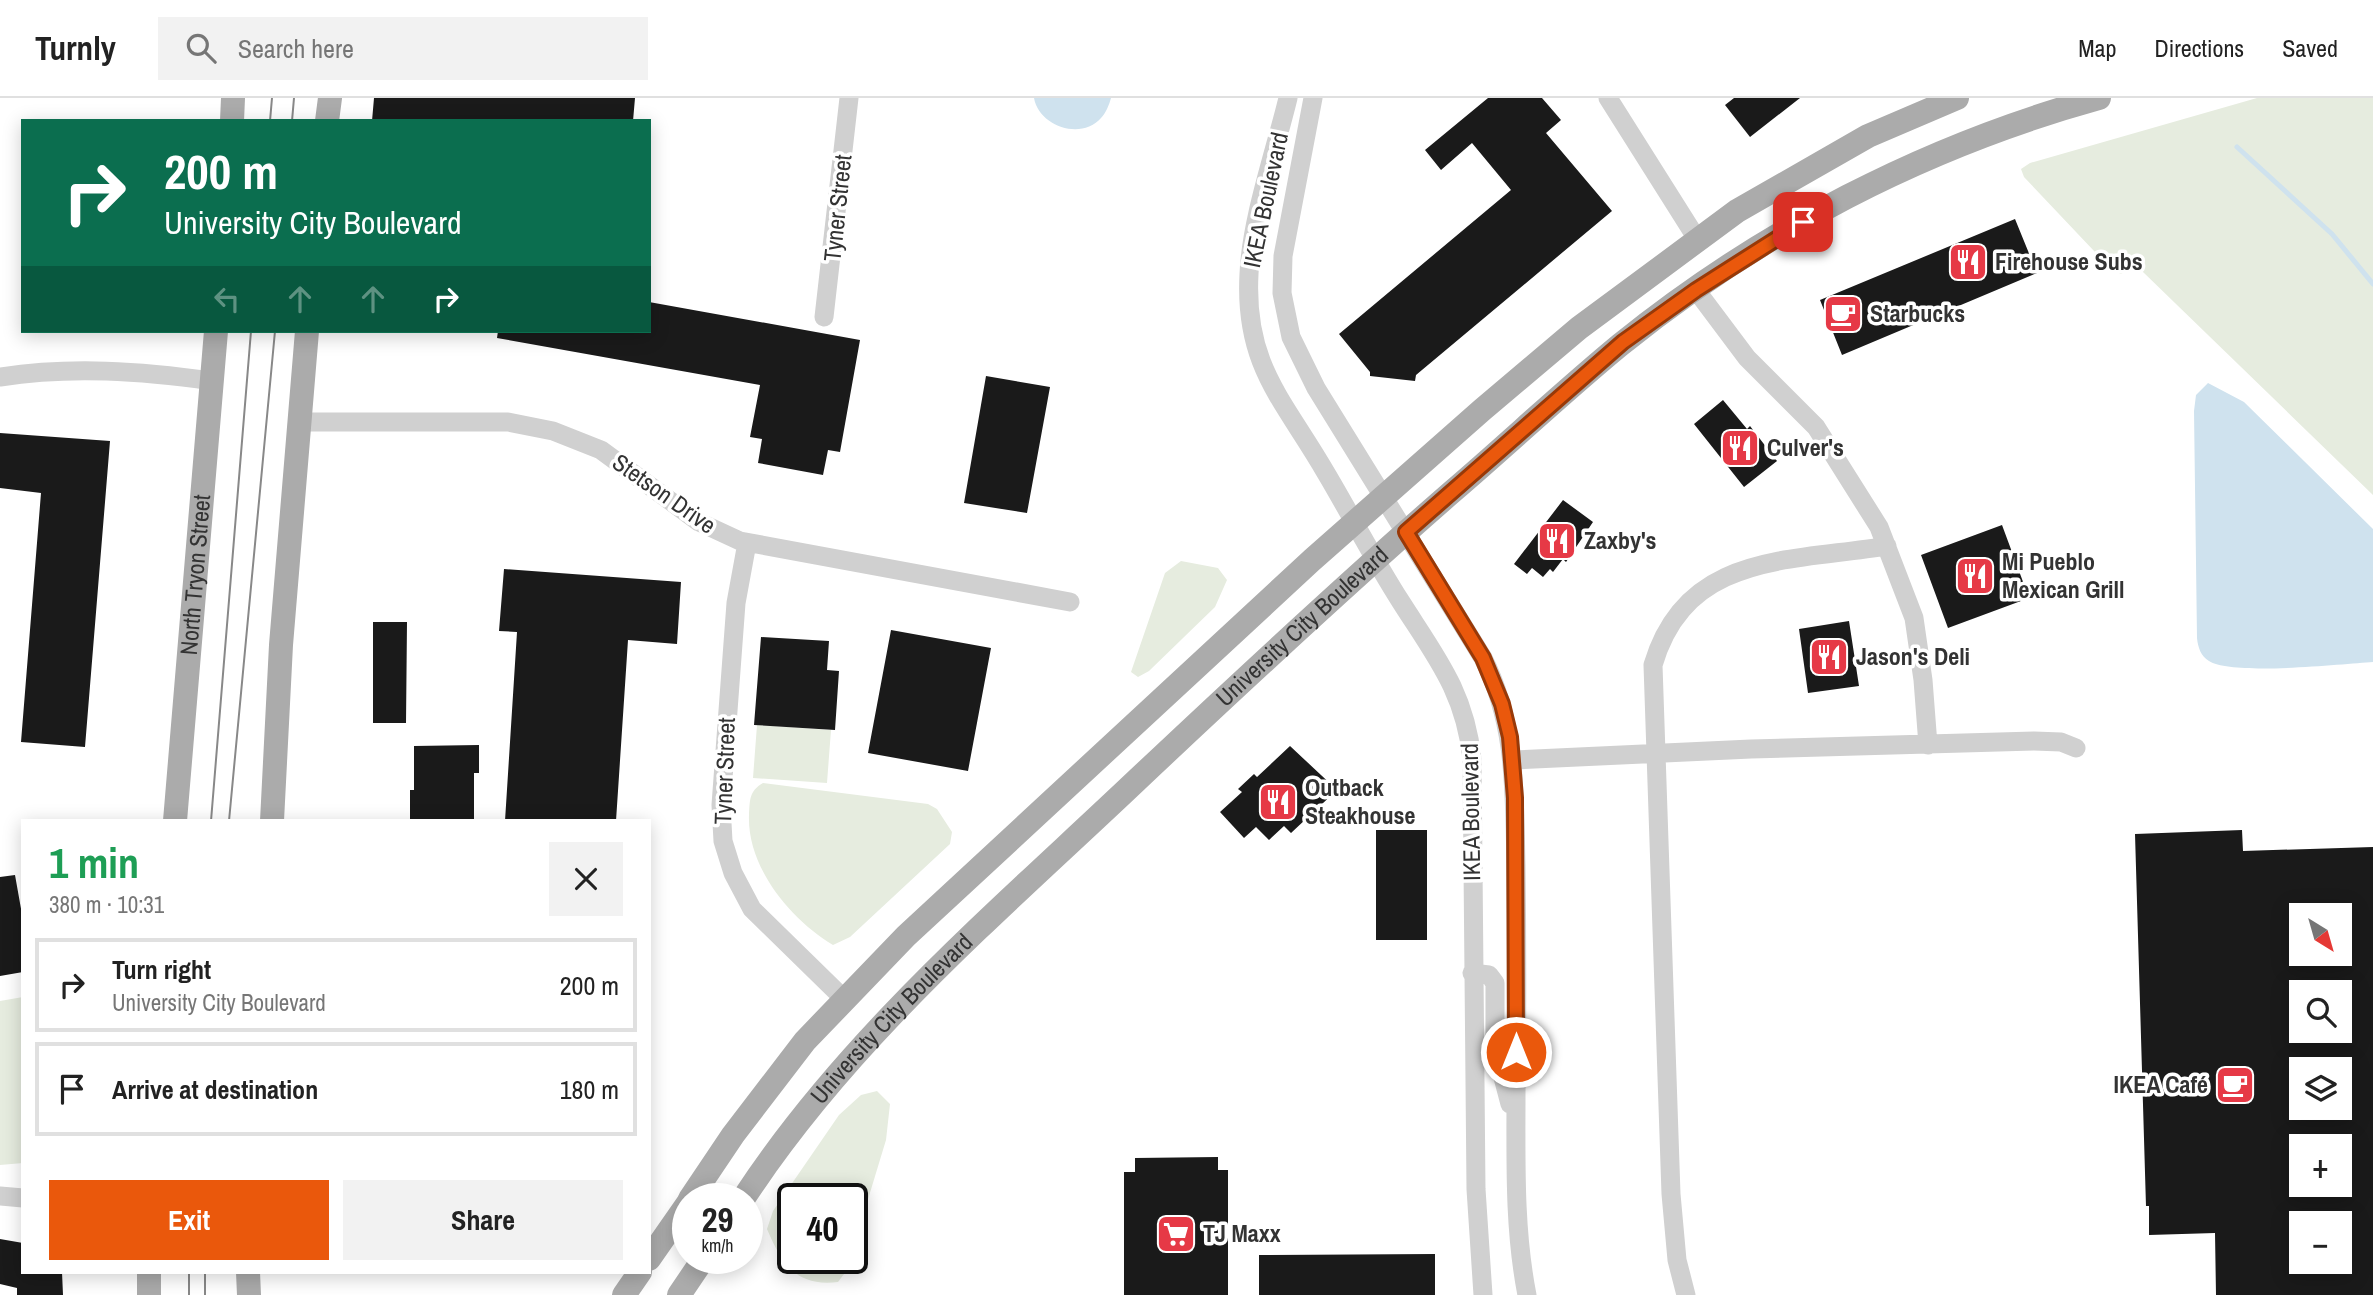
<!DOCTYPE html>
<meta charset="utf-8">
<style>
body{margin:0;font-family:"Archivo Narrow",sans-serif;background:#f2f2f2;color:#222;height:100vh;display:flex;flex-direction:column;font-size:26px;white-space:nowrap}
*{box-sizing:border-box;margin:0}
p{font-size:23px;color:#767676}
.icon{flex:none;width:38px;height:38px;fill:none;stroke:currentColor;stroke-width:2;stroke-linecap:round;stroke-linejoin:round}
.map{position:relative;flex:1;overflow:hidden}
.sheet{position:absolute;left:21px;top:721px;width:630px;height:455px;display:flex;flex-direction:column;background:#fff;border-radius:0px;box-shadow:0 4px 18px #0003}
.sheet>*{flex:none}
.hud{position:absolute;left:21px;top:21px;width:630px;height:214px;border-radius:0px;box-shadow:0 4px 18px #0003;background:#0b6e4f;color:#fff;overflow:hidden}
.needle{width:46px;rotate:143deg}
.controls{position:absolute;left:2289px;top:805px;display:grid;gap:14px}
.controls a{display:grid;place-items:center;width:63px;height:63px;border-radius:0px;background:#fff;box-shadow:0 4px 18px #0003;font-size:35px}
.speed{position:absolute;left:672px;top:1085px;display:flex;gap:14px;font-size:35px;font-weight:700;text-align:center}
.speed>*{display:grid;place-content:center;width:91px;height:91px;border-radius:50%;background:#fff;box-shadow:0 4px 18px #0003;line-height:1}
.speed small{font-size:18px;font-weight:400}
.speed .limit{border:4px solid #111;border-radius:10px;background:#fff;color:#111}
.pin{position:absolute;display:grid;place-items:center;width:60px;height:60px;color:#fff;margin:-30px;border-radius:14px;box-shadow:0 4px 10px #0006}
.me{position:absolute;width:77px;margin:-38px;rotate:0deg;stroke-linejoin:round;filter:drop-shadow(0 0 5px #0008)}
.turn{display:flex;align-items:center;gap:24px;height:147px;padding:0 28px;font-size:32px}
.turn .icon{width:91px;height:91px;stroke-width:2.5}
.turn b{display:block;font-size:49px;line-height:60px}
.lanes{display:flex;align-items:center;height:66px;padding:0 28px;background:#0003;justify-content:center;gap:35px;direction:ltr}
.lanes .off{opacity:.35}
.round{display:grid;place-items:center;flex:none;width:74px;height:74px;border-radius:0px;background:#f2f2f2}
.headline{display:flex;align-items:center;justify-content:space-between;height:119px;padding:0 28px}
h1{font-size:42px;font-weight:700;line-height:52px;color:#1e9e55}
.cta{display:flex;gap:14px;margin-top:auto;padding:14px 28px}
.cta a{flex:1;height:80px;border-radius:0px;background:#ea580c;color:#fff;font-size:28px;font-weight:700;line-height:80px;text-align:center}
.cta a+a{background:#f2f2f2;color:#222}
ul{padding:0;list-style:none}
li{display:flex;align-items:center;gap:21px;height:94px;margin:0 14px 10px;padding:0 14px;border:4px solid #e0e0e0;border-radius:0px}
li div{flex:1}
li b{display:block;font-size:26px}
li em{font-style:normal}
header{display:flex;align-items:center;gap:42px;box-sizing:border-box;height:98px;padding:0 35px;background:#fff;border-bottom:2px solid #e0e0e0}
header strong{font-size:33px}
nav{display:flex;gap:38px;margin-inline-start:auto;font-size:24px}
.search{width:490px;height:63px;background:#f2f2f2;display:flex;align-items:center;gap:18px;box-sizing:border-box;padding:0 24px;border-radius:0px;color:#767676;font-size:26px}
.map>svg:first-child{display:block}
.green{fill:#e6ecdf}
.water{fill:#cfe2ee}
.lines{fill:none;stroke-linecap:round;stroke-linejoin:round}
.stream{stroke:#cfe2ee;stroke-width:5}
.building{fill:#1a1a1a;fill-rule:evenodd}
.minor{stroke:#d0d0d0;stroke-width:19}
.major{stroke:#ababab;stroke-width:24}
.tram{stroke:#888;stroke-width:2}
.route-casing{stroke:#983908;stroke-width:18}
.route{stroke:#ea580c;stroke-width:12}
.labels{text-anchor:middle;stroke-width:7;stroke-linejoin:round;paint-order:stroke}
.street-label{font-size:24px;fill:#333;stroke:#fff}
.poi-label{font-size:24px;font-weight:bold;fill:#333;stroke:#fff;text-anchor:start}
</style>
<header>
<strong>Turnly</strong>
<div class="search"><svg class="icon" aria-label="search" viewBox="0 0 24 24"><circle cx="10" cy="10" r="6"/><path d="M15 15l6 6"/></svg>Search here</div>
<nav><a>Map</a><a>Directions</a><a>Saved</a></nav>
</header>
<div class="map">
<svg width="2373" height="1197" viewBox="0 0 2373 1197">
<rect width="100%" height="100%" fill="#fff"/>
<path class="green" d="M2257 0H2373V397L2143 174 2133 169 2121 176 2112 172 2024 79 2021 71 2030 65Z
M1181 463 1218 470 1227 482 1215 509 1149 573 1138 579 1131 574 1165 475Z
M757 627 831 632 827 685 753 680Z
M763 685 928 706 937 711 952 734 950 746 850 839 833 847C790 821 747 769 749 717 750 702 749 693 763 685Z
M23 899V1065L0 1067V903Z
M877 993 890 1006 886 1042 852 1154V1101H793V1160H850L847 1172 838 1184C796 1189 782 1166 767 1131L773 1113 839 1017 861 997Z"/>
<path class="water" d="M1034 0H1111C1109 7 1106 15 1101 20 1081 43 1039 28 1034 0Z
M2208 285 2244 304 2373 431V564C2342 566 2232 578 2209 563 2201 558 2198 550 2197 540L2194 313 2196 297Z"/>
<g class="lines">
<path class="stream" d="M2237 49 2332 136 2373 186"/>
</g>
<path class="building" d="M374 0H635L633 23H372Z
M1488 0H1542L1561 22 1546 35 1612 113 1416 277 1415 283 1370 278V274L1339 236 1511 92 1472 45 1441 72 1425 52Z
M1734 0H1800L1750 39 1725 7Z
M2015 121 2037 175 1842 257 1820 202Z
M649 204 860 242 840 354 828 352 823 377 758 365 762 341 750 339 760 287 497 240 498 233H649Z
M986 278 1050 289 1027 415 964 405Z
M1723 302 1747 331 1750 328 1777 363 1744 389 1694 326Z
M0 335 110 343 85 649 21 644 41 395 0 390Z
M1563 402 1593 424 1566 464 1563 461 1553 474 1550 471 1543 479 1532 470 1527 476 1514 466Z
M2002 427 2029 500 1948 530 1921 457Z
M504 471 681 484 677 546 628 542 616 723H505L517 534 499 533Z
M1849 523 1859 588 1808 595 1799 531Z
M373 524H407L406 625H373Z
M891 532 991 550 968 673 868 655Z
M761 539 829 543 827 572 839 573 835 632 754 627Z
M479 647V675H474V723H410V692H414V648Z
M1290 648 1337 692 1291 735 1284 728 1269 742 1256 729 1244 740 1220 714 1242 694 1238 691 1254 676 1257 679Z
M1376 732H1427V842H1376Z
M2242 732 2243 753 2373 749V1197H2216L2215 1135 2149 1137V1108H2146L2135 736ZM2301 817H2340V856H2301ZM2301 894H2340V933H2301ZM2301 971H2340V1010H2301ZM2301 1048H2340V1087H2301ZM2301 1125H2340V1164H2301Z
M15 777 23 822V874L0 878V779Z
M1218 1059V1072H1228V1197H1124V1074H1135V1060Z
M0 1141 23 1145V1174H62L63 1197H17V1190L0 1186Z
M1435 1156V1197H1259V1157Z"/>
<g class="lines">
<path class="minor" d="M1288 0C1275 54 1251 122 1249 176 1244 268 1284 302 1326 375 1351 417 1374 462 1401 504 1436 559 1465 594 1472 661L1476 1091 1483 1197
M1313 0 1283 158 1282 195 1291 239 1316 290 1483 560C1517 627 1514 694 1516 767 1517 843 1517 920 1516 996 1516 1063 1514 1131 1527 1197
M1608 0 1697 141
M1696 192 1747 260 1816 329 1879 429 1914 520 1923 582 1928 647
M824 219 849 0
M0 279C71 268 141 273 212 283
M299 324H508L553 333 601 352 699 424 740 443 1070 504
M747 445 736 505 721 707 723 743 733 775 752 811 843 900
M1513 662 1751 651 2034 643 2061 644 2076 650
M1472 875 1489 877 1495 885V949L1510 1006
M0 1098 23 1100
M1686 1197 1677 1162 1671 1096 1653 567C1686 454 1791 464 1887 448"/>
<g class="major">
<path d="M232 23 233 0"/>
<path d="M327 23 330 0"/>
<path id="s1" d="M175 723 216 233"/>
<path d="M272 723 281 547 307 233"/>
<path d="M690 1101 733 1037 805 943 906 838 1312 462 1482 312 1579 230 1737 113 1868 38 1957 0"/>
<path id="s2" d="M743 1101C849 939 999 813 1138 681 1242 583 1345 487 1453 393 1509 345 1563 294 1620 247 1761 133 1925 48 2099 0"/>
<path d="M649 1161 688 1105"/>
<path d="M149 1174V1197"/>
<path d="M248 1174 249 1197"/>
<path d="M624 1197 640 1174"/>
<path d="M679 1197 704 1160"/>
</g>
<path class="tram" d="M270 23 272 0
M292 23 294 0
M211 723 251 233
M229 723 275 233
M189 1174V1197
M205 1174V1197"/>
</g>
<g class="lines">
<g class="route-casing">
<path id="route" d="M1516 954 1515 700 1510 639 1502 606 1483 560 1406 434 1623 244 1696 192 1803 124"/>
</g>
<use href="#route" class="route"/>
</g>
<defs>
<g id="restaurant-square" transform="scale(2.0125)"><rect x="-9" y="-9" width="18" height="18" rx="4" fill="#e63946" stroke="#fff"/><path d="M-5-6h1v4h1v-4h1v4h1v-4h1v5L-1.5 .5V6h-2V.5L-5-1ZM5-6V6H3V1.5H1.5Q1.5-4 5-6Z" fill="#fff"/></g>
<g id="cafe-square" transform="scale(2.0125)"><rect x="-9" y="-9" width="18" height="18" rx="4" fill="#e63946" stroke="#fff"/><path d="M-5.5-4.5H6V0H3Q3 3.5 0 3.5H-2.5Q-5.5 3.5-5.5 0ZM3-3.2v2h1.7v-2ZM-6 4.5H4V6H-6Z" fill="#fff"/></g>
<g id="supermarket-square" transform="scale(2.0125)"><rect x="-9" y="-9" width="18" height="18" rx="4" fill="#e63946" stroke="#fff"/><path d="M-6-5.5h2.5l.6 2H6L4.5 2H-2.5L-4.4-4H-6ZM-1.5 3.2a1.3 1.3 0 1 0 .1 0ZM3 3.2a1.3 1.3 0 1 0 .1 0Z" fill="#fff"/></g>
</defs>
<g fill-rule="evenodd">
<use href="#restaurant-square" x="1968" y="164"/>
<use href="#cafe-square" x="1843" y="216"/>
<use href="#restaurant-square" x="1740" y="350"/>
<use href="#restaurant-square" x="1557" y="443"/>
<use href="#restaurant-square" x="1975" y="478"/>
<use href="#restaurant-square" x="1829" y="559"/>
<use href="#restaurant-square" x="1278" y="704"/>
<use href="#cafe-square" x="2235" y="987"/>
<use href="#supermarket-square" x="1176" y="1136"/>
</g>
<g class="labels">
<g class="street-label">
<text transform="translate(1266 102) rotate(-78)" y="8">IKEA Boulevard</text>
<text transform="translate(838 110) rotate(-84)" y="8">Tyner Street</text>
<text transform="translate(664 396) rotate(35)" y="8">Stetson Drive</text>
<text dy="8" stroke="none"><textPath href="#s1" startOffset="247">North Tryon Street</textPath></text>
<text dy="8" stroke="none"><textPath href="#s2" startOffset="802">University City Boulevard</textPath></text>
<text transform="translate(725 673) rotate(-88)" y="8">Tyner Street</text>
<text transform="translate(1471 714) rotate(-91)" y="8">IKEA Boulevard</text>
<text dy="8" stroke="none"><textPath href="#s2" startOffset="234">University City Boulevard</textPath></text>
</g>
<g class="poi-label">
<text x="1995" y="172">Firehouse Subs</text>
<text x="1870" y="224">Starbucks</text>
<text x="1767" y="358">Culver's</text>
<text x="1584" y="451">Zaxby's</text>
<text x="2002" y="472">Mi Pueblo<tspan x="2002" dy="28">Mexican Grill</tspan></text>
<text x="1856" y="567">Jason's Deli</text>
<text x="1305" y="698">Outback<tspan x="1305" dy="28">Steakhouse</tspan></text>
<text x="2208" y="995" text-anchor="end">IKEA Café</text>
<text x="1203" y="1144">TJ Maxx</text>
</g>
</g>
</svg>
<div class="controls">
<a><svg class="needle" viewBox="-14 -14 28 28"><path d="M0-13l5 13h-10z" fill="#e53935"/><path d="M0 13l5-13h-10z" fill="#767676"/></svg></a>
<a><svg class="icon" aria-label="search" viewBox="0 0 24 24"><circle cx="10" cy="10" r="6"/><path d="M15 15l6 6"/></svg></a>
<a><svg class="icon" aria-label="layers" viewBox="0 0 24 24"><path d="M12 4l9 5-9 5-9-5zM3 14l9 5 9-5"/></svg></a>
<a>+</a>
<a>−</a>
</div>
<div class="speed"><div>29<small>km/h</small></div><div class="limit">40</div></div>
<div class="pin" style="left:1803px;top:124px;background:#d93025"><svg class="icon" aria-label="arrive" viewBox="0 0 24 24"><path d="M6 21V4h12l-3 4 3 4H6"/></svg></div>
<svg class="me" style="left:1516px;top:954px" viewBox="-20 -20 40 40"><circle r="17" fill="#ea580c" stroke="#fff" stroke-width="3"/><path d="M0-11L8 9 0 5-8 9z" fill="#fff"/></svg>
<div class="hud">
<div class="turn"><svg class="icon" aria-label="right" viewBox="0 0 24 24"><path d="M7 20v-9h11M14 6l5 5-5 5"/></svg><div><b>200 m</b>University City Boulevard</div></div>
<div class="lanes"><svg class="icon off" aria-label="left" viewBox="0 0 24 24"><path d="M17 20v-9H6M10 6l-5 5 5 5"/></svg><svg class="icon off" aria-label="ahead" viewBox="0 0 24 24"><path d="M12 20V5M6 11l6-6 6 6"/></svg><svg class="icon off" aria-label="ahead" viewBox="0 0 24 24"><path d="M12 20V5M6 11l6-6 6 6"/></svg><svg class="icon" aria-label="right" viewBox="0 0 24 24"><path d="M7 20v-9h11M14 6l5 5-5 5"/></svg></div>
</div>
<section class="sheet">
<div class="headline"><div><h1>1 min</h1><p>380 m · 10:31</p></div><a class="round"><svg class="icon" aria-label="close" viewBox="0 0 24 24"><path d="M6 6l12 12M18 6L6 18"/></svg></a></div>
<ul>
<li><svg class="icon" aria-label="right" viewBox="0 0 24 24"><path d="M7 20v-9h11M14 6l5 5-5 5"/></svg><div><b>Turn right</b><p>University City Boulevard</p></div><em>200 m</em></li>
<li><svg class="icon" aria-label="arrive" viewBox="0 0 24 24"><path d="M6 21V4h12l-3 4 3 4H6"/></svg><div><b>Arrive at destination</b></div><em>180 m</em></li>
</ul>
<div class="cta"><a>Exit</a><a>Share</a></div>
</section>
</div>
